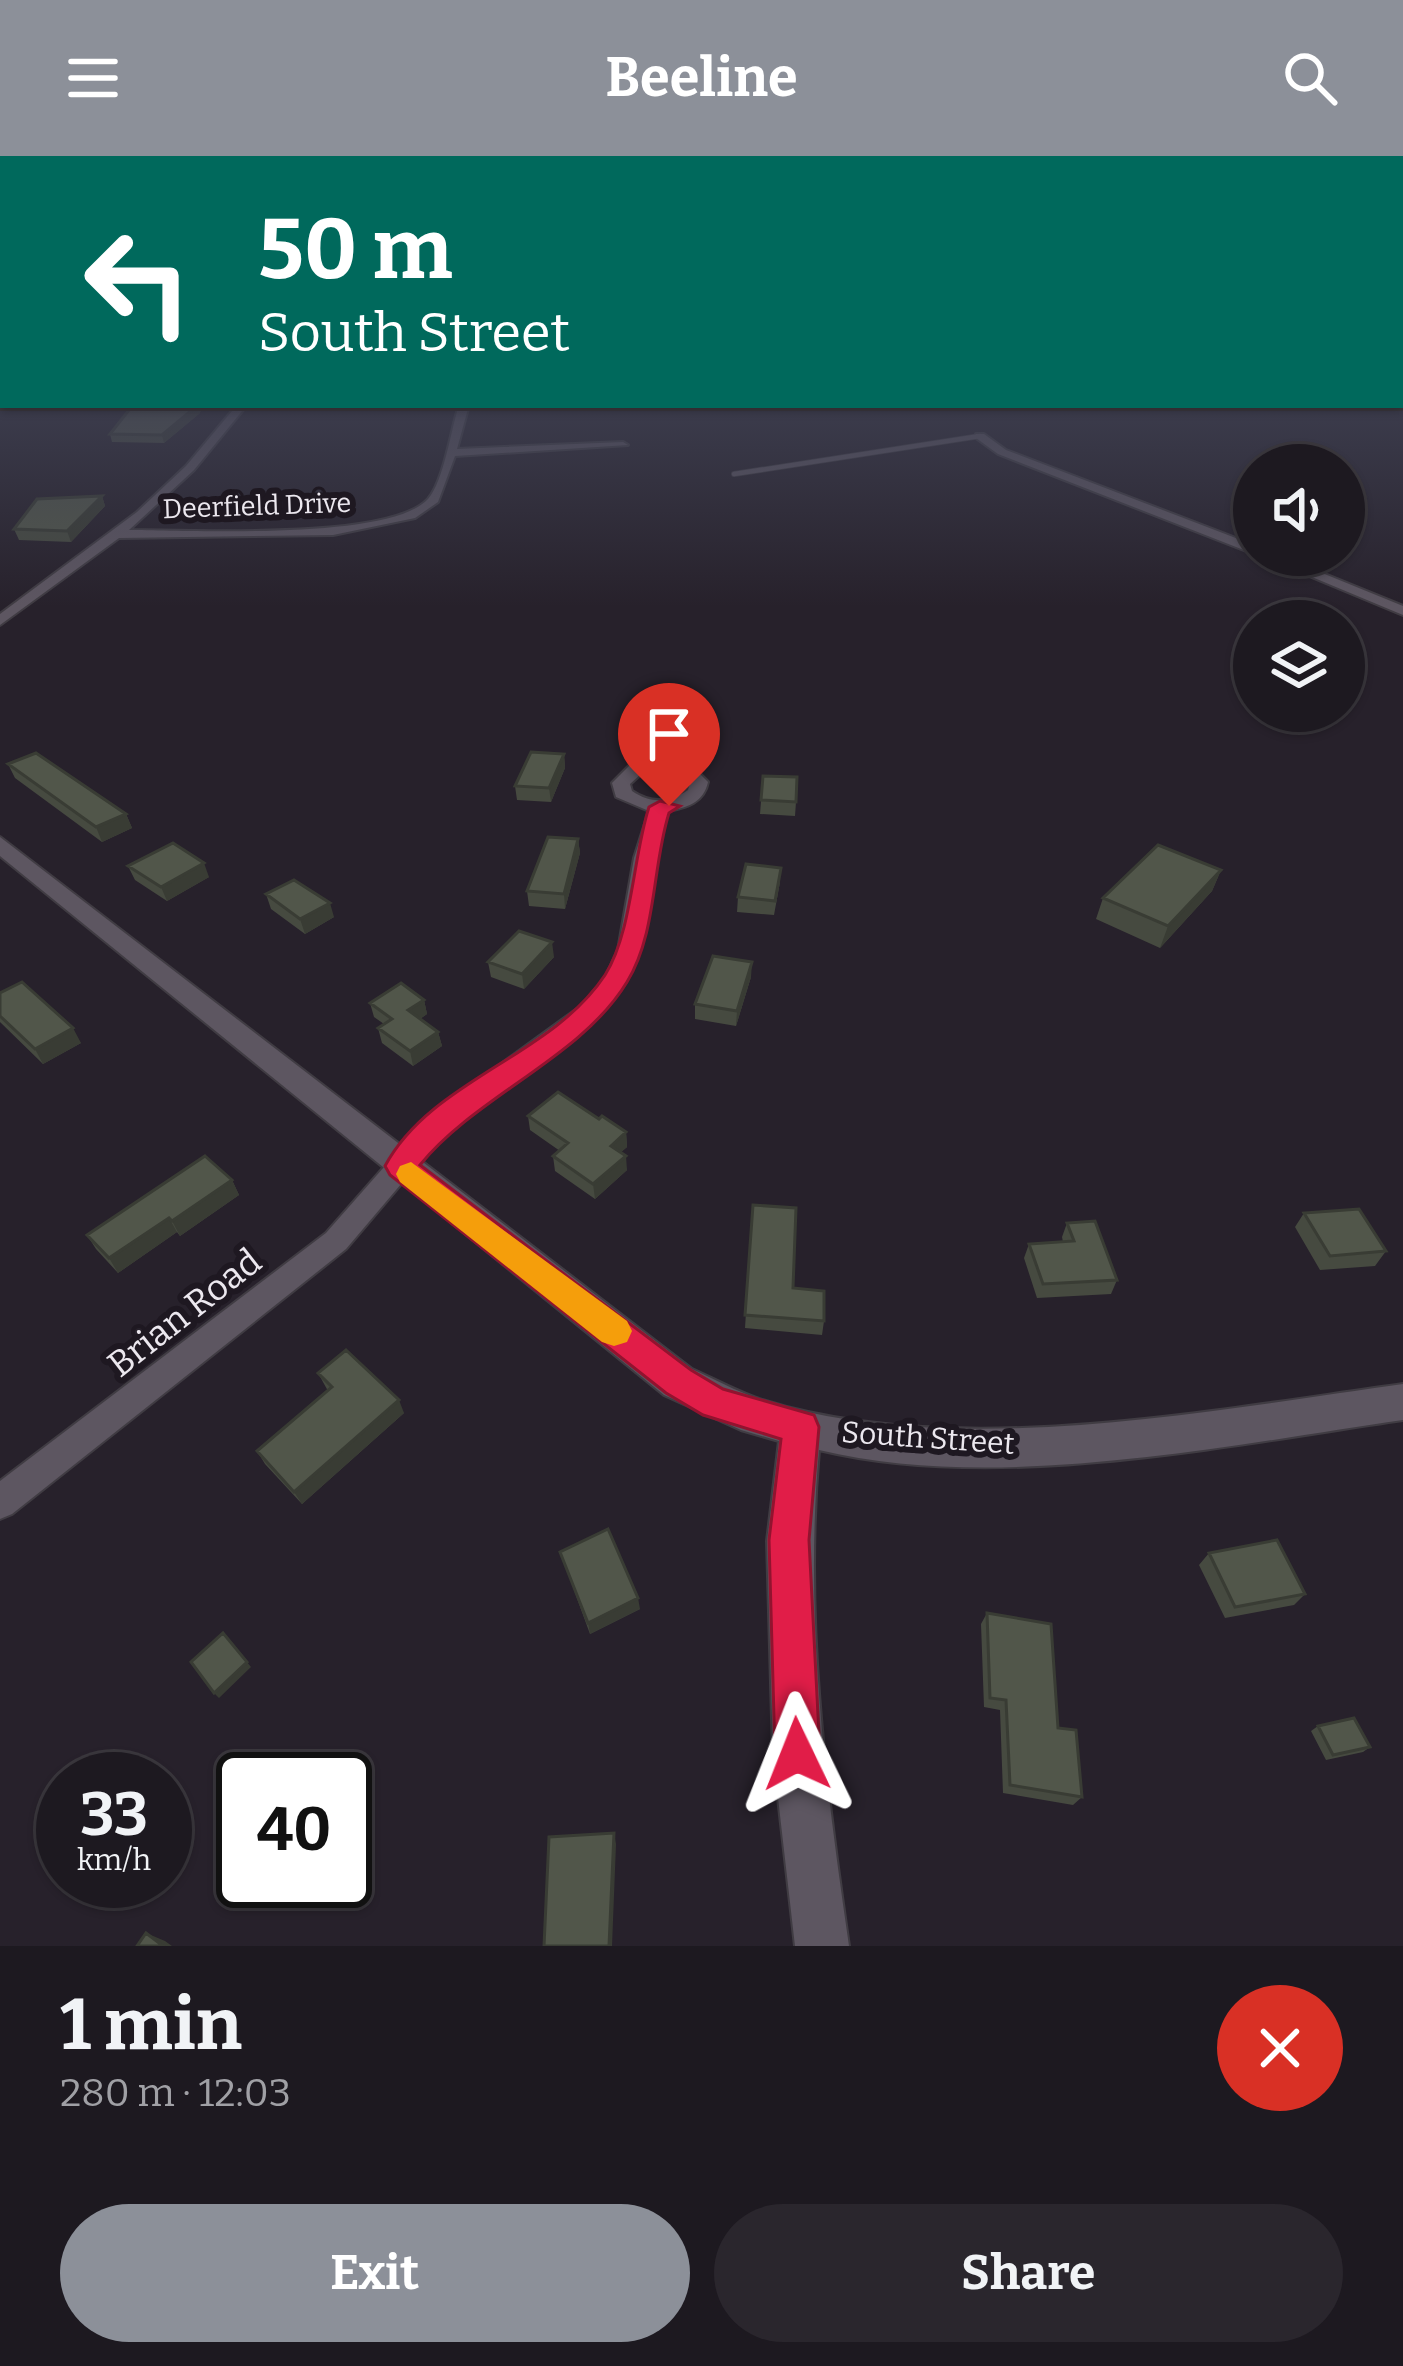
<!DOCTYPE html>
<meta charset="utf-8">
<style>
body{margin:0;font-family:Bitter,serif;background:#2a262d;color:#f1f3f6;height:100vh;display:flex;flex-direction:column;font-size:45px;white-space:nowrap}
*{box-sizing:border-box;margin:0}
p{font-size:39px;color:#a0a0a5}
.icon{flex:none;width:66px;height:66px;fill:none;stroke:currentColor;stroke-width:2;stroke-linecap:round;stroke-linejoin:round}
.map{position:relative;height:1790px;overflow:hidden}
.sheet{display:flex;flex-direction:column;background:#1d1920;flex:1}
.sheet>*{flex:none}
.top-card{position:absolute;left:0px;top:0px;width:1404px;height:252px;box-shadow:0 3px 9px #0004,0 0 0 3px #3b383e;background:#00695c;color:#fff;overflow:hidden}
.fabs{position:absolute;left:1233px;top:288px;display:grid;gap:24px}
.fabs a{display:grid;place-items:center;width:132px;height:132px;border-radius:50%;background:#1d1920;box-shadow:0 3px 9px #0004,0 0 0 3px #3b383e;font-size:60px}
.speed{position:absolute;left:36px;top:1596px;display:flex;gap:24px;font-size:60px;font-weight:700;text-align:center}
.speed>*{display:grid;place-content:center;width:156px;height:156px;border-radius:50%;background:#1d1920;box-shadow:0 3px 9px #0004,0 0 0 3px #3b383e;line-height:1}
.speed small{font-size:30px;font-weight:400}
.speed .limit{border:6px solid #111;border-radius:18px;background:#fff;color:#111}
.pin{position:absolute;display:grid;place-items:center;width:102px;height:102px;color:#fff;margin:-123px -51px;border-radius:50% 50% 50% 0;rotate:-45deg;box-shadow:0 0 12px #0007}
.pin .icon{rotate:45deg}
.me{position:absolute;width:132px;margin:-66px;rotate:358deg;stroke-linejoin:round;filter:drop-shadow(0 0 9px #0008)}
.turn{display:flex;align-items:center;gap:42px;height:252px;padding:0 60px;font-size:54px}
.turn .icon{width:156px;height:156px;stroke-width:2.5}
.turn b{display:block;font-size:84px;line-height:102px}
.round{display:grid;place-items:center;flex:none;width:126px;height:126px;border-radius:63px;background:#2a262d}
.head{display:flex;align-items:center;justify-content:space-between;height:204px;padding:0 60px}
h1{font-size:72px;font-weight:700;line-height:90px}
.cta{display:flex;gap:24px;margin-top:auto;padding:24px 60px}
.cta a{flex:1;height:138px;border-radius:72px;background:#8c9099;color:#fff;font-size:48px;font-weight:700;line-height:138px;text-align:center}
.cta a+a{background:#2a262d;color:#f1f3f6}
header{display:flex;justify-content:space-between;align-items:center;height:156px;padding:0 60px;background:#8c9099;color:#fff;font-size:54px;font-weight:700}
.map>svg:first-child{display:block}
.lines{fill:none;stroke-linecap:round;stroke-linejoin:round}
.service-casing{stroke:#403c43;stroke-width:6}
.minor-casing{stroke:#403c43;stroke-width:4}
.tertiary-casing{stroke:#403c43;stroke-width:4}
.service{stroke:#5d5661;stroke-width:4.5}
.minor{fill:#5d5661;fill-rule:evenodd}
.tertiary{fill:#5d5661;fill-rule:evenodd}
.wall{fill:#464a40}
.shaded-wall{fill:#393c34}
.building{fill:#51564a;stroke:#393c34;stroke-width:3}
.route{fill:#e11d48;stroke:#92132f;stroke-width:3}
.slow{fill:#f59e0b}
.labels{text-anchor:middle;stroke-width:12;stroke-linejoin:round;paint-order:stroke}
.far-street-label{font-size:27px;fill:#ece8ef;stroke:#1e1821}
.street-label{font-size:30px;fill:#ece8ef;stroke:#1e1821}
.near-street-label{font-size:36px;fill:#ece8ef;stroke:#1e1821}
</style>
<header><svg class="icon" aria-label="menu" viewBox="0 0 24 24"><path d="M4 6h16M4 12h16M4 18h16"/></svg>Beeline<svg class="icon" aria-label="search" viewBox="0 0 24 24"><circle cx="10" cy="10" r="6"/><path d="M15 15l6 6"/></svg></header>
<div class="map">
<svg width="1403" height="1790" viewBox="0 0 1403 1790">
<rect width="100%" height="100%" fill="#27212b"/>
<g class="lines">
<g class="service-casing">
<path id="service" d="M734 318 980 280"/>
</g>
<g class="minor-casing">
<path id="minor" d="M237 249H247L194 314 129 374C187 374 390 385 428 343 444 325 451 273 459 249H469L457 293 623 286 628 289 455 300 438 346 415 362 333 379 119 382 0 469V458L137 356 186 310Z
M976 278H984L1006 294 1254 389V398L998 298 976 282Z
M1259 399H1278L1403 450V459Z
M661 604 692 610 708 626C704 646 687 652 668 655L654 702 640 794 623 830 597 862 446 975 346 1093 12 1358 0 1363V1325L326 1077 428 961 581 850 605 822 618 794 634 702 649 655 616 641 612 627 629 610ZM661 614 680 618 690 627 688 634C669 647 651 648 632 635L630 628 641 618Z"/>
</g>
<g class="tertiary-casing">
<path id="tertiary" d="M0 681 692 1213C714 1223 736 1235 759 1243 951 1305 1207 1255 1403 1228V1264C1224 1290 997 1337 819 1294 804 1461 825 1625 849 1790H795L773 1598 767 1385 779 1285 741 1274 664 1239 0 700Z"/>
</g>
<use href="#service" class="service"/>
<use href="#minor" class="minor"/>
<use href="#tertiary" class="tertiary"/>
</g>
<path class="wall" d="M200 257 164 287 112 286 110 278Z
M102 340 105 350 71 386 19 384 14 373Z
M564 598 565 612 551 646 517 644 515 630Z
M8 608 126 658 132 672 102 686 15 622Z
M763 620 796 646 795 660 760 658Z
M578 683 580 697 565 753 529 750 527 735Z
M128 710 209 721 167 745 135 724Z
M1221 714 1212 735 1160 792 1096 763 1103 742Z
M780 726 774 759 737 756 738 741Z
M266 738 334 761 305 778 271 753Z
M554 801 524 833 491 821 488 806Z
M751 821 736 870 695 863V848Z
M0 837 81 887 43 908 0 866Z
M424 844 427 858 420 863 438 876 442 890 413 910 382 887 378 872 384 868 374 861 370 847Z
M528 960 599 963 626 976 627 991 621 996 627 1014 595 1043 555 1015 553 1000 560 995 530 974Z
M232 1024 239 1039 180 1080 177 1076 118 1117 96 1093 87 1079Z
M753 1049 793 1132 824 1165 822 1179 745 1172Z
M1304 1057 1386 1095 1375 1110 1320 1114 1295 1071Z
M1067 1067 1117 1124 1111 1138 1037 1142 1024 1102 1029 1088 1063 1086 1062 1081Z
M318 1217 404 1257 302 1348 265 1308 257 1295 328 1235Z
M560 1396 640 1453 590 1478Z
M1209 1397 1305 1438 1294 1449 1225 1462 1199 1409Z
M987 1457 1058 1572 1082 1641 1073 1649 1003 1637 1000 1554 984 1551 981 1468Z
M1318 1570 1370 1591 1363 1596 1326 1604 1311 1575Z"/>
<path class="shaded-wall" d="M198 249H204L200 257 164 287 162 279Z
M102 340 105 350 71 386 67 375Z
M564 598 565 612 551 646 549 632Z
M126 658 132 672 102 686 96 671Z
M578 683 580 697 565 753 564 738Z
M204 707 209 721 167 745 161 731Z
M1221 714 1212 735 1160 792 1168 770Z
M330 747 334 761 305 778 300 763Z
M552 786 554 801 524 833 522 818Z
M752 806 751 821 736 870 737 855Z
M424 844 427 858 411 869 408 854Z
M73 872 81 887 43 908 35 893Z
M438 876 442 890 413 910 410 895Z
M626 976 627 991 612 1004 611 990Z
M626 1000 627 1014 595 1043 593 1028Z
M232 1024 239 1039 180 1080 172 1065Z
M169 1062 177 1076 118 1117 109 1102Z
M399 1244 404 1257 302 1348 294 1336Z
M638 1442 640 1453 590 1478 588 1467Z
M223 1477 251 1511 219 1542 214 1537Z
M614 1677 616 1688 612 1790H609Z
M146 1777 165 1785 172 1790H163Z"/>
<path class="building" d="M133 249H198L162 279 110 278Z
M102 340 67 375 14 373 37 343Z
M531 596 564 598 549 632 515 630Z
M36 597 126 658 96 671 8 608Z
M763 620 797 621 796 646 761 644Z
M548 681 578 683 564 738 527 735Z
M173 687 204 707 161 731 128 710Z
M1158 689 1221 714 1168 770 1103 742Z
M746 708 781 712 775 745 738 741Z
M294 724 330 747 300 763 266 738Z
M519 775 552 786 522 818 488 806Z
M713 800 752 806 737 855 695 848Z
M22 826 73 872 35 893 0 860V837Z
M401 827 424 844 408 854 438 876 410 895 378 872 392 863 370 847Z
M558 936 599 963 602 960 626 976 611 990 626 1000 593 1028 553 1000 568 987 528 960Z
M205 1000 232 1024 172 1065 169 1062 109 1102 87 1079Z
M753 1049 796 1052 793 1132 824 1135V1165L745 1159Z
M1359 1053 1386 1095 1330 1100 1304 1057Z
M1095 1065 1117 1124 1043 1128 1029 1088 1074 1085 1067 1067Z
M346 1194 399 1244 294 1336 257 1295 332 1231 318 1217Z
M608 1373 638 1442 588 1467 560 1396Z
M1277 1384 1305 1438 1235 1451 1209 1397Z
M987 1457 1051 1468 1058 1572 1076 1574 1082 1641 1010 1629 1006 1544 990 1542Z
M223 1477 247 1506 214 1537 191 1506Z
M1354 1562 1370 1591 1333 1599 1318 1570Z
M614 1677 609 1790H544L549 1681Z
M146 1777 163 1790H137Z"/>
<linearGradient id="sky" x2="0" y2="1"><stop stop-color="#151218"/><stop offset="0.44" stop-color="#414355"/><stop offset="1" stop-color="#414355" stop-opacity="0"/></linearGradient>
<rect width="1403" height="451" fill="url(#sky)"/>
<path class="route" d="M660 645 680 650 669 657C652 711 657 777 627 826 581 902 477 939 420 1009L691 1214 723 1233 814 1259 819 1271 809 1384 820 1598 813 1613 797 1620 782 1613 775 1598 769 1384 781 1283 703 1259 666 1237 390 1019 385 1010C432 923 551 901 605 819 632 777 633 700 649 651Z"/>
<path class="slow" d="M411 1006 627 1165 632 1175 627 1186 614 1190 602 1186 400 1026 396 1018 400 1010Z"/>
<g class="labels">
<g class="far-street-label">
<text transform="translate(257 350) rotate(-2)" y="9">Deerfield Drive</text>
</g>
<g class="street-label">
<text transform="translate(928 1282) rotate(4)" y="10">South Street</text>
</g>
<g class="near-street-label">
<text transform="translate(184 1156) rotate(-38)" y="13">Brian Road</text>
</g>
</g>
</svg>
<div class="fabs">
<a><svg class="icon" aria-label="sound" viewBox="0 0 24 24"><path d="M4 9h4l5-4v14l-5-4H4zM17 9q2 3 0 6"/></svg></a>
<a><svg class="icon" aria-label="layers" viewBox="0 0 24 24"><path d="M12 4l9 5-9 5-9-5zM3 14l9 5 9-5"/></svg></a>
</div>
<div class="speed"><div>33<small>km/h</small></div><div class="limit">40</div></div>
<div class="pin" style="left:669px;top:650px;background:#d93025"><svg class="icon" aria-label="arrive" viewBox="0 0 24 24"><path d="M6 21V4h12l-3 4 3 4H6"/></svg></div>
<svg class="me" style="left:797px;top:1598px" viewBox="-20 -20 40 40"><path d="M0-17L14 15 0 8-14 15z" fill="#e11d48" stroke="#fff" stroke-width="4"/></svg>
<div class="top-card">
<div class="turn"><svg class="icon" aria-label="left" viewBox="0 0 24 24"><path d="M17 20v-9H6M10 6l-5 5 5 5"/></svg><div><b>50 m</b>South Street</div></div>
</div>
</div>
<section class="sheet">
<div class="head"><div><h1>1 min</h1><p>280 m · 12:03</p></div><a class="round" style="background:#d93025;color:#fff"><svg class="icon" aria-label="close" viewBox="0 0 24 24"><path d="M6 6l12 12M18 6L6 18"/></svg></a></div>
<div class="cta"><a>Exit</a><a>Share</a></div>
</section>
